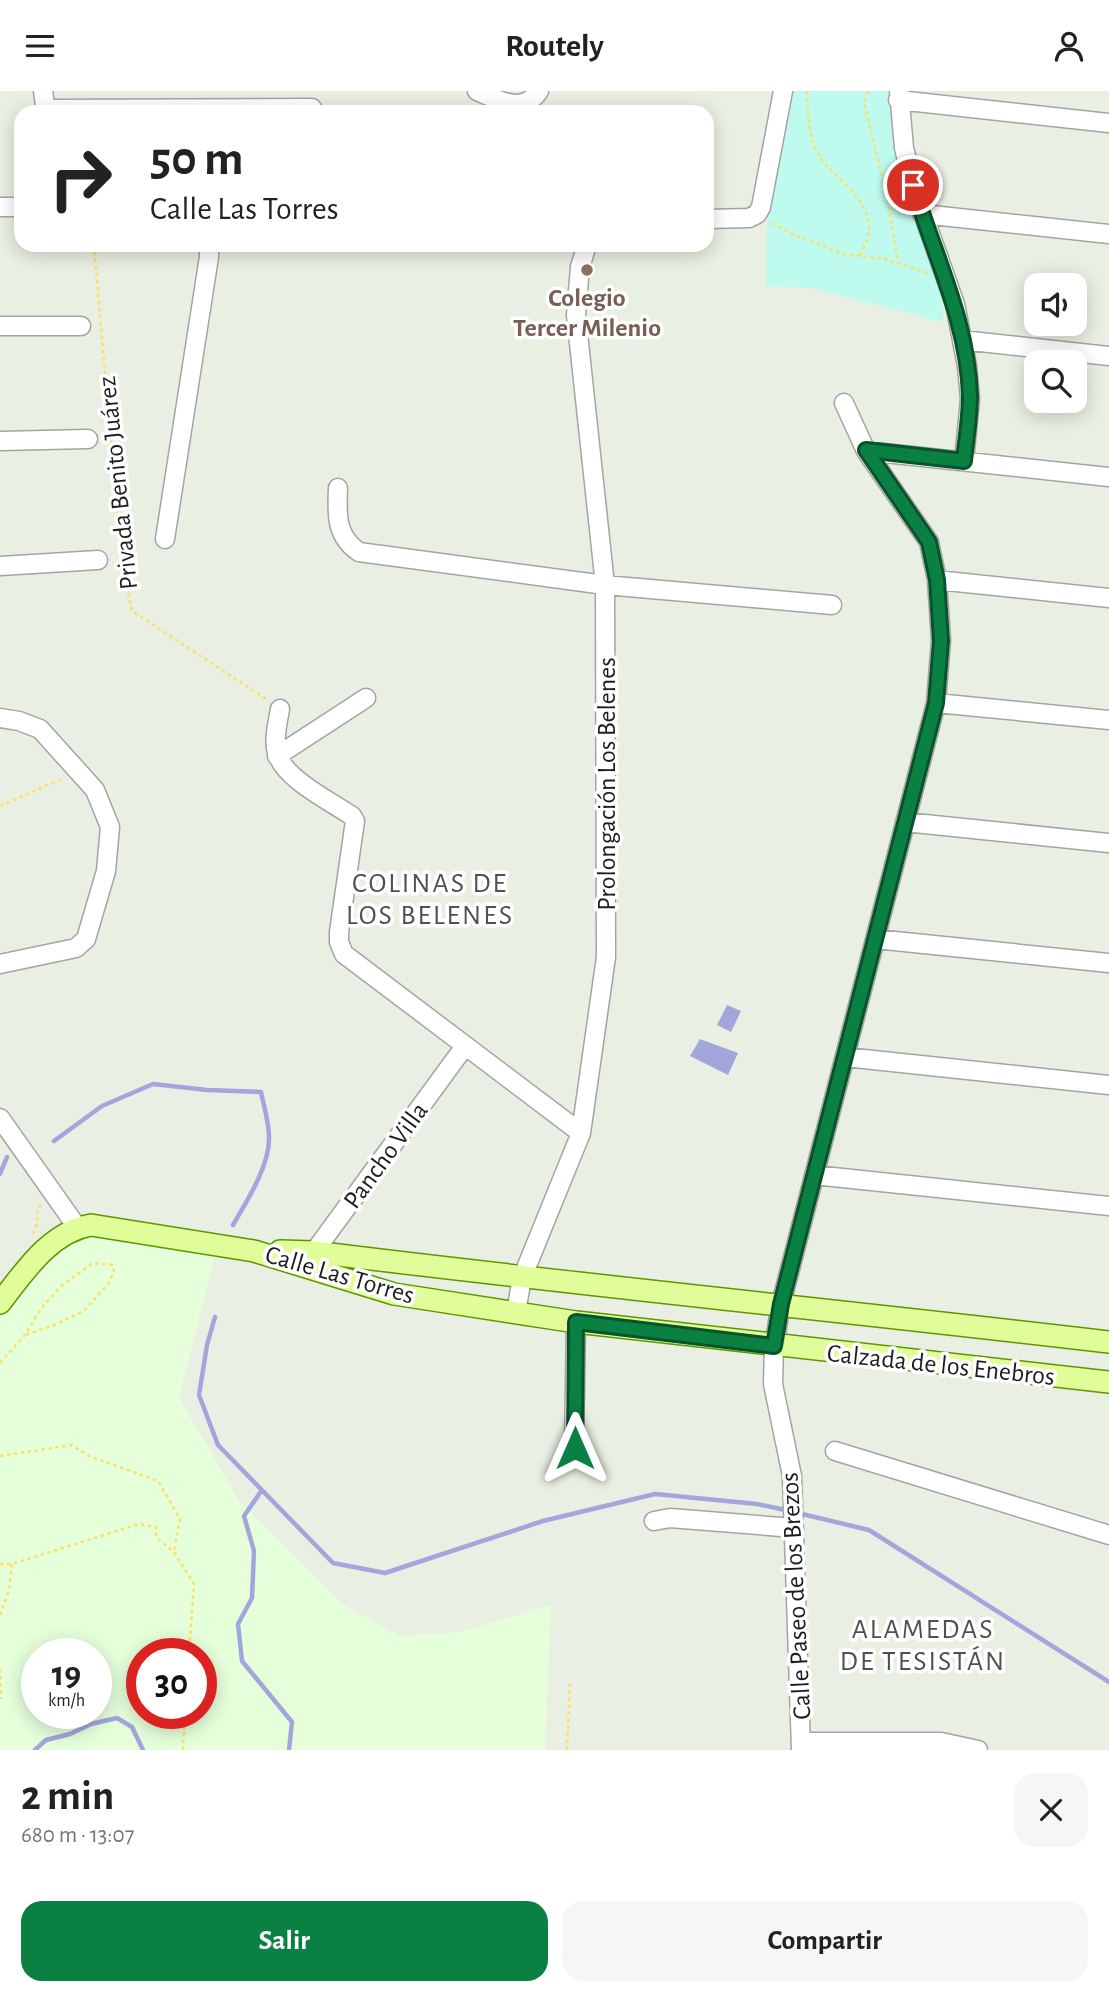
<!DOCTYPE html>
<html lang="es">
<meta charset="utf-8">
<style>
body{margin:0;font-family:"Alegreya Sans",sans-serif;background:#f6f6f6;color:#222;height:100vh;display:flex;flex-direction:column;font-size:26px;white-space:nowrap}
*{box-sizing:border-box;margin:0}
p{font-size:23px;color:#767676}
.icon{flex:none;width:38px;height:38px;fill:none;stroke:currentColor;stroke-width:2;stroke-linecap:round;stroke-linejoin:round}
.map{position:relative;height:1659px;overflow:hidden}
.panel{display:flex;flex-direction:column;background:#fff;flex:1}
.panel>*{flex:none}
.banner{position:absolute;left:14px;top:14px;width:700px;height:147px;border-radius:21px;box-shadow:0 4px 18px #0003;background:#fff;color:#222;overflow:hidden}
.controls{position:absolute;left:1024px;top:182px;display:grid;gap:14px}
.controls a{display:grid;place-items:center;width:63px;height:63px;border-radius:14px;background:#fff;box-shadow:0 4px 18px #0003;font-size:35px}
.speed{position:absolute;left:21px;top:1547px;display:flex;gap:14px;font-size:35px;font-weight:700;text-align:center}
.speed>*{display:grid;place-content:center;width:91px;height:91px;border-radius:50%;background:#fff;box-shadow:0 4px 18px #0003;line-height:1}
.speed small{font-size:18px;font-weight:400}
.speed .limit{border:10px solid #d22;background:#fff;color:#111}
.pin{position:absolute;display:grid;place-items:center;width:60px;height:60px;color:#fff;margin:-30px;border:4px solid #fff;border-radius:50%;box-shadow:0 2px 7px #0007}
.me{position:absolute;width:77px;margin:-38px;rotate:0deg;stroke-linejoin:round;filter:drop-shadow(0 0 5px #0008)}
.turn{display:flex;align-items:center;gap:24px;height:147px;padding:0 21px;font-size:32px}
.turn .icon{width:91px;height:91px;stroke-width:2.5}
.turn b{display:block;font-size:49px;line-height:60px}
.round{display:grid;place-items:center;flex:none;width:74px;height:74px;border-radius:21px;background:#f6f6f6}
.headline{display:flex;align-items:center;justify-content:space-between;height:119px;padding:0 21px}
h1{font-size:42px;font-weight:700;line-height:52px}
.primary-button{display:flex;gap:14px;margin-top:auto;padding:14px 21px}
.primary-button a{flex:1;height:80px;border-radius:21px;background:#0b8043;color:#fff;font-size:28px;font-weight:700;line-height:80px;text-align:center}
.primary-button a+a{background:#f6f6f6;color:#222}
header{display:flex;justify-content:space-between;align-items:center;height:91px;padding:0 21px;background:#fff;font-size:32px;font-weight:700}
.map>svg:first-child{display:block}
.education{fill:#e5ffdb;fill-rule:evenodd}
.park{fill:#befaee}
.water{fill:#a2a6dd}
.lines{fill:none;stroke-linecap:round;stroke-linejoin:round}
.stream{stroke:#a2a6dd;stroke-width:4.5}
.minor-casing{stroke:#a4a4a4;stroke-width:21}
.major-casing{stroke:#5d9600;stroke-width:24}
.path{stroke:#fce066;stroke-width:2.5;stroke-dasharray:3.5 3.5;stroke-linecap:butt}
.minor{stroke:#fff;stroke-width:18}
.major{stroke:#e1fd99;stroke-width:21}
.route-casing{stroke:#07532c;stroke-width:18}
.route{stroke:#0b8043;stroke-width:12}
.education-dot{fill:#8d6e63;stroke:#fff;stroke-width:2.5}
.labels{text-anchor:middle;stroke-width:7;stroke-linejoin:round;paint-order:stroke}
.education-label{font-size:26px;font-weight:bold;fill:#785e54;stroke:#fff}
.street-label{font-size:26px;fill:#1d1d1d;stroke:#fff}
.neighbourhood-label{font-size:28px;letter-spacing:2px;fill:#505050;stroke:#fff}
</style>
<header><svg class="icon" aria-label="menu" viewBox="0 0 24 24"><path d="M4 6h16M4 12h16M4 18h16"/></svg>Routely<svg class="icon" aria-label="person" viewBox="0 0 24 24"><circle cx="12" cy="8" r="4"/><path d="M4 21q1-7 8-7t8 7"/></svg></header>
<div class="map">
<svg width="1109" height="1659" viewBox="0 0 1109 1659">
<rect width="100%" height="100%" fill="#eaefe3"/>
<path class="education" d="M90 1144 215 1164 179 1306 239 1410 342 1513 400 1545 461 1541 551 1514 545 1659H0V1220L59 1150ZM37 1563H96V1622H37ZM142 1563H201V1622H142Z"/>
<path class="park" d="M791 0H888L887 8 943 213V231L811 197 766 195 767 125Z"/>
<path class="water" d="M727 914 741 920 731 941 717 934Z
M700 948 738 962 728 984 690 965Z"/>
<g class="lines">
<path class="stream" d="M54 1050 102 1015 153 993 207 999 261 1001C264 1016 269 1031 269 1046 270 1074 247 1110 233 1134
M0 1083 7 1066
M215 1226 207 1254 199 1304 218 1354 333 1472 385 1482 543 1430 655 1403 757 1413 790 1420
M262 1399 244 1425 254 1460 252 1507 238 1533 242 1570 292 1631 289 1659
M798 1422 869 1439 1109 1591
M35 1659 46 1649 70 1643 91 1633 117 1627 132 1636 143 1659"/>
<g class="minor-casing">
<path id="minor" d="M43 0 46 21
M477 0C498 9 523 24 539 0
M899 0 904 57 913 94 955 213 967 275 970 308 964 370
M898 9 1109 32
M45 18 312 17
M0 116H21
M922 123 1109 143
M707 128 749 127 757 123 761 116 783 0
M0 235H81
M962 249 1109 265
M0 350 88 348
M866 360 1109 386
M338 397C337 422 335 445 359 461L605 494 832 514
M165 448 209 166V154
M0 475 98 469
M937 489 1109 507
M936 612 1109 629
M280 618C278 631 273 648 277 662 283 687 330 710 352 725L355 730 339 841V851L344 863 581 1042
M0 627 19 630 40 638 95 699 110 736 106 780 86 848 76 857 0 873
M277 665 366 607
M905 731 1109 752
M875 848 1109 872
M845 966 1109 994
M0 1027 77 1136
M814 1084 1109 1115
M311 1170 314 1161 465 955
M516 1221 522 1187 581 1042 606 866 605 494 576 224 580 176 587 154
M574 1357 576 1231
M835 1360 1109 1444
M654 1430 670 1427 794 1437
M801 1651H941L978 1659
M801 1659 792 1385 773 1293 774 1255 781 1213 936 612 941 549 937 489 929 451 866 360 844 312"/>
</g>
<g class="major-casing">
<path id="major" d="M280 1160 314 1161C579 1194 844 1220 1109 1251
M0 1212C24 1181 50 1141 91 1134L254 1160 394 1203 576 1231 1109 1291"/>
</g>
<path class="path" d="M807 0C808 21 807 45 819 64 834 90 870 104 869 139 869 147 863 157 860 165
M868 0 864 12 888 110 898 170
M772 132 797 145 844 163 885 168 928 182
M94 154 121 469 132 520 266 608
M0 715 64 687
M33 1143 37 1133 38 1116 41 1114
M0 1272 25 1244 40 1219 60 1196 93 1172 112 1174 114 1180 109 1192 84 1220 54 1234 25 1244
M0 1365 72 1354 89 1365 158 1390 180 1428 174 1461
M0 1473H12L139 1433 156 1436V1446L174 1461 194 1493 189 1563
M0 1524 9 1499 12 1473
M0 1578 1 1608
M183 1659 185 1622
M567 1659 570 1591"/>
<use href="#minor" class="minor"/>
<use href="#major" class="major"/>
</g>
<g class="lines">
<g class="route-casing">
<path id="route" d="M575 1357 576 1231 774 1255 781 1213 936 612 941 550 937 489 929 451 866 359 964 370C966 349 970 326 970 305 968 231 934 164 913 94"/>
</g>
<use href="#route" class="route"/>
</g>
<circle class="education-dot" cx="587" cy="179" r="7"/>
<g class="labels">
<g class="education-label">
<text x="587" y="215">Colegio<tspan x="587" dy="30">Tercer Milenio</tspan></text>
</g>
<g class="street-label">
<text transform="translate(117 392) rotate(-96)" y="9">Privada Benito Juárez</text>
<text transform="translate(606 693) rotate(-90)" y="9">Prolongación Los Belenes</text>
<text transform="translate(385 1064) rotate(-54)" y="9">Pancho Villa</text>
<text transform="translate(340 1183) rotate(16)" y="9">Calle Las Torres</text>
<text transform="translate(941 1273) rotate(6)" y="9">Calzada de los Enebros</text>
<text transform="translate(795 1505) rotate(-93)" y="9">Calle Paseo de los Brezos</text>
</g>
<g class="neighbourhood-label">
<text x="430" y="801">COLINAS DE<tspan x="430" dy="32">LOS BELENES</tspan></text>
<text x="923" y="1547">ALAMEDAS<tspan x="923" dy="32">DE TESISTÁN</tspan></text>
</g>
</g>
</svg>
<div class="controls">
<a><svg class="icon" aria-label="sound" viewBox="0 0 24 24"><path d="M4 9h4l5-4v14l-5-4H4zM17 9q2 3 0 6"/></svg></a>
<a><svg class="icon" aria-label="search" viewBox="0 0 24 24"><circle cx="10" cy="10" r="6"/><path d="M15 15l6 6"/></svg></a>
</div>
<div class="speed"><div>19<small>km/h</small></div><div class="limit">30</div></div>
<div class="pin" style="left:913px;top:94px;background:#d93025"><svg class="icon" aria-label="arrive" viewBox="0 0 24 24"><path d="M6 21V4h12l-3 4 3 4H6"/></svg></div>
<svg class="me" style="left:575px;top:1357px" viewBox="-20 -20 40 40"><path d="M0-17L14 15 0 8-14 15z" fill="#0b8043" stroke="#fff" stroke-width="4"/></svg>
<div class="banner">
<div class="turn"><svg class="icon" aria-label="right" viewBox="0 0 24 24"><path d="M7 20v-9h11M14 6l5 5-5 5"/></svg><div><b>50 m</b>Calle Las Torres</div></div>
</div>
</div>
<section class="panel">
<div class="headline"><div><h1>2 min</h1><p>680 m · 13:07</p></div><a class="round"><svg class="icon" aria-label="close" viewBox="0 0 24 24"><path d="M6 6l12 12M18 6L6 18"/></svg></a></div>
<div class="primary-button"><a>Salir</a><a>Compartir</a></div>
</section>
